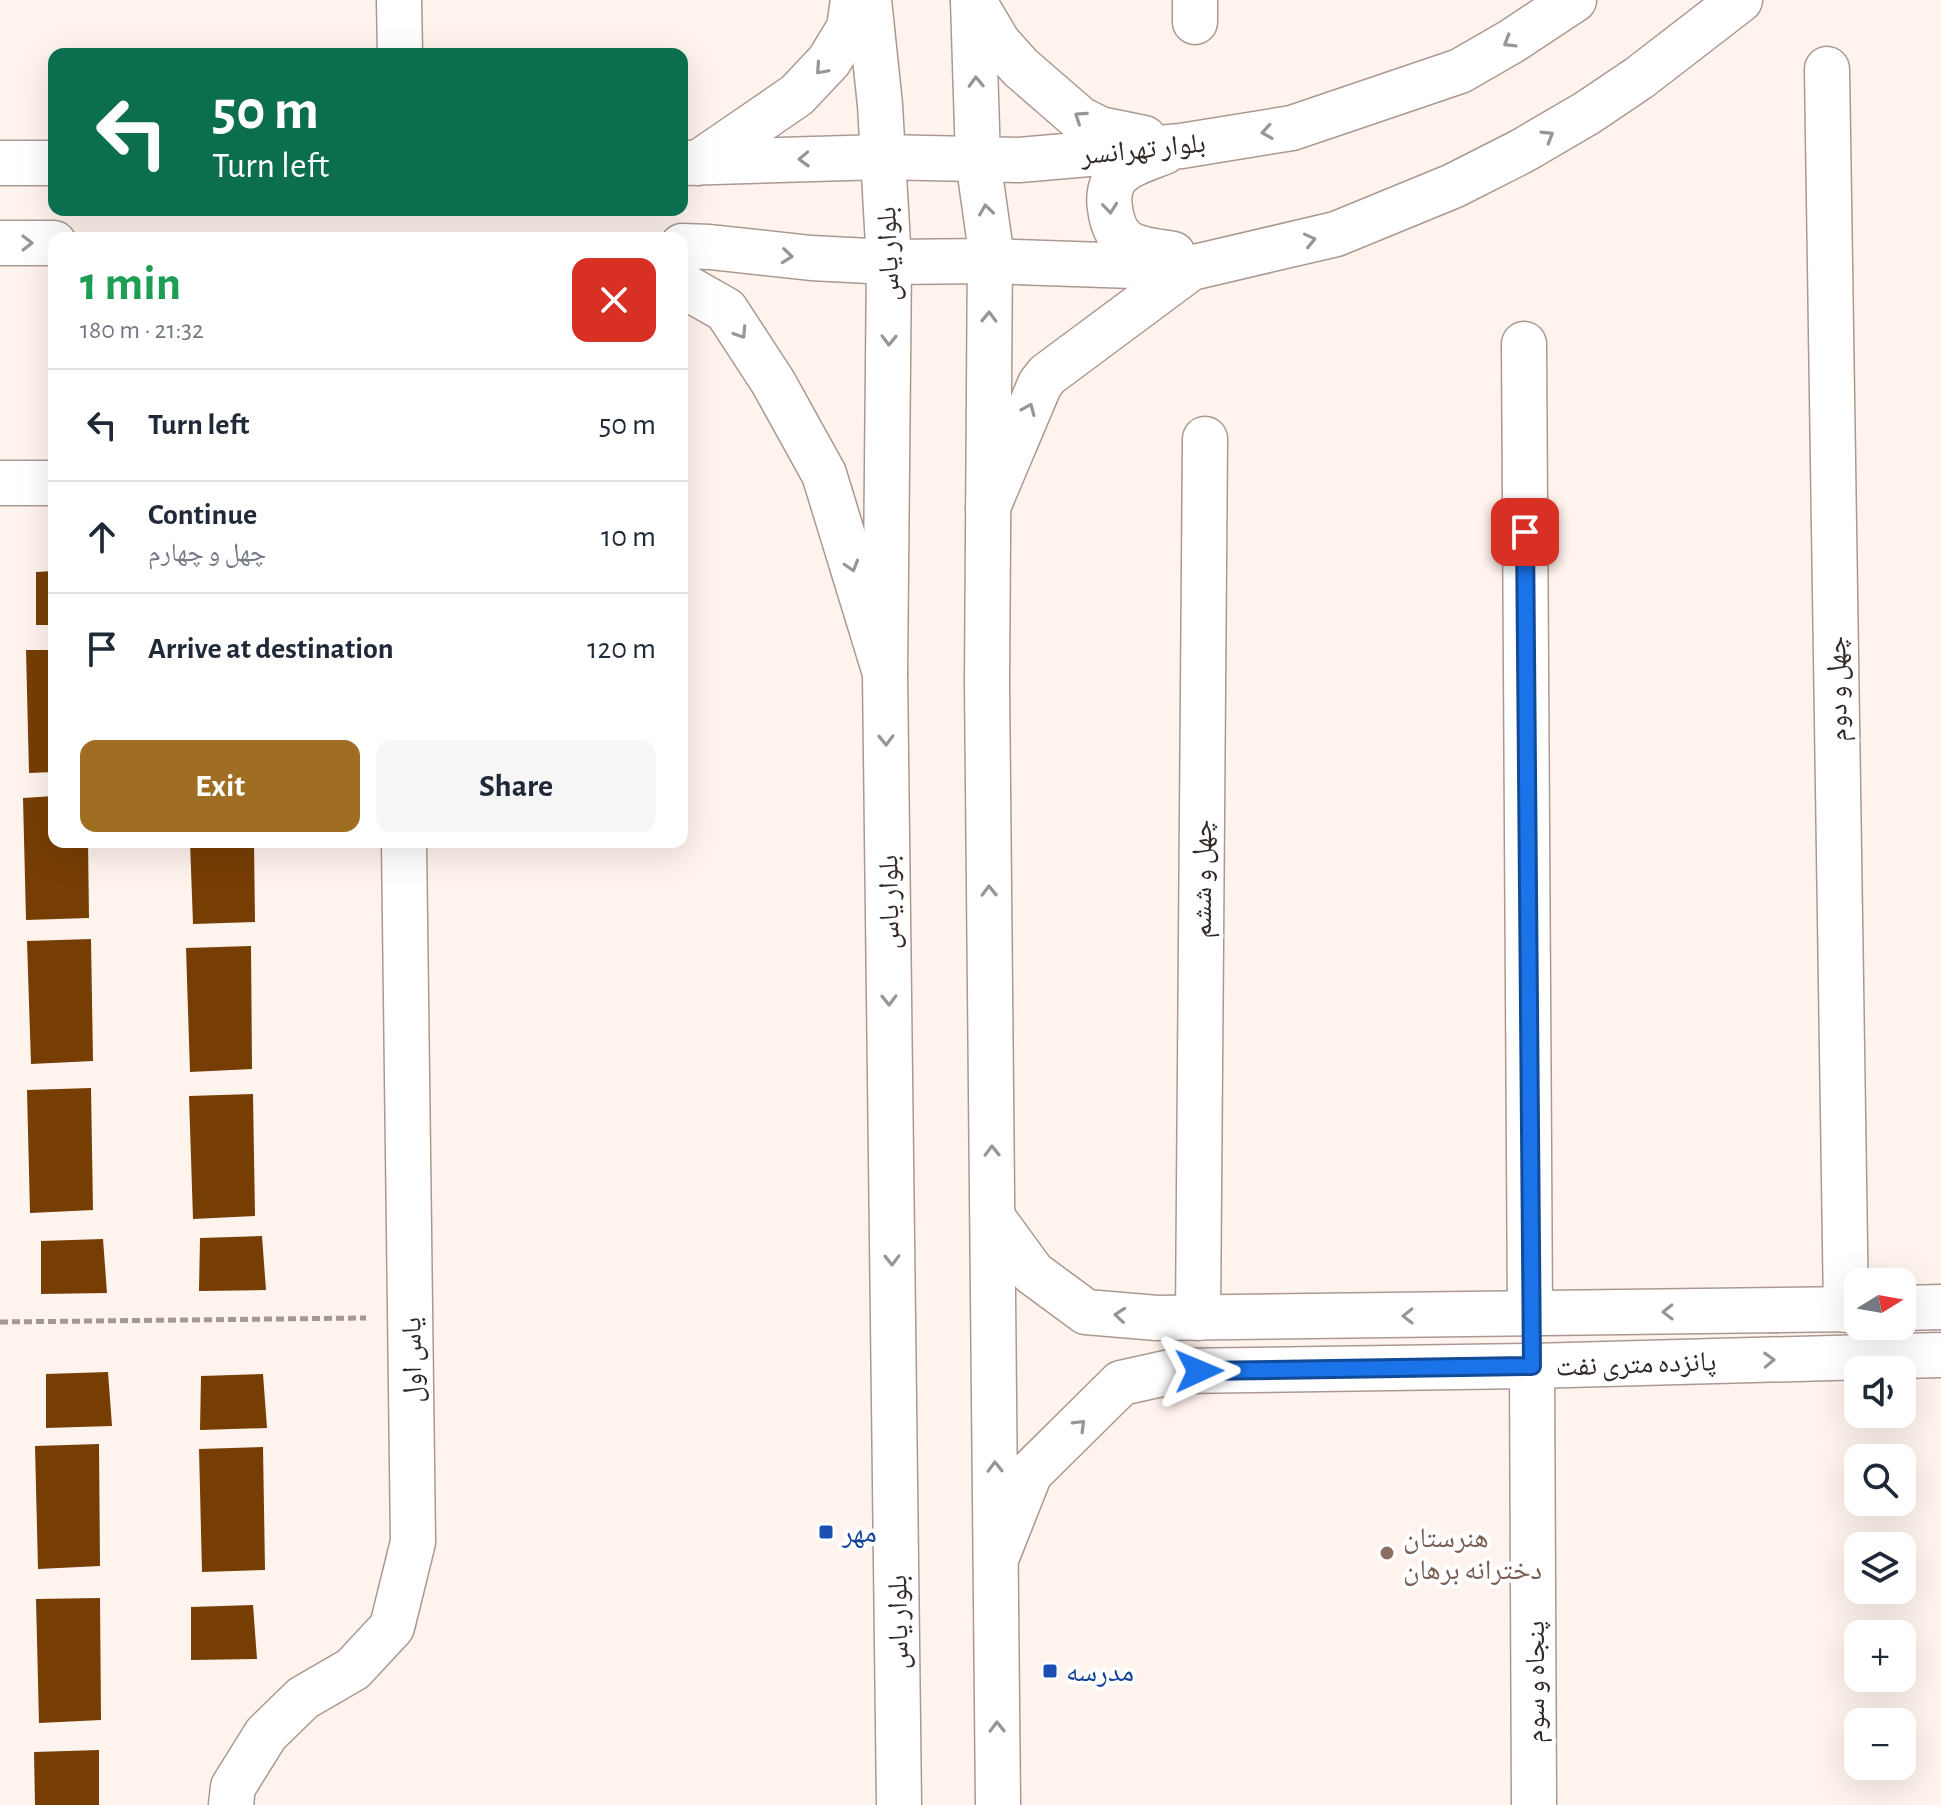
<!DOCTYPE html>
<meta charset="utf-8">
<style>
body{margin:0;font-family:"Alegreya Sans","Noto Naskh Arabic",sans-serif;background:#f6f6f7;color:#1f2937;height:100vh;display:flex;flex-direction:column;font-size:30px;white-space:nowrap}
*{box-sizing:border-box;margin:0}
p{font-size:26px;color:#747a83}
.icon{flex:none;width:44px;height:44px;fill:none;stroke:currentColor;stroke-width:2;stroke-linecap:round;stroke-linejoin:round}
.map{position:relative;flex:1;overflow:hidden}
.drawer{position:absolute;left:48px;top:232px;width:640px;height:616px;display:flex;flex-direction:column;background:#fff;border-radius:16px;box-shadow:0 8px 32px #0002}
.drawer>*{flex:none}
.guide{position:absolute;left:48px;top:48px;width:640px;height:168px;border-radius:16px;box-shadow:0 8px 32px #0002;background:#0b6e4f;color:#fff;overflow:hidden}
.needle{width:52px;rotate:79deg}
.tools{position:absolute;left:1844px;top:1268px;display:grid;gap:16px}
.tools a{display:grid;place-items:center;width:72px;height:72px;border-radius:16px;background:#fff;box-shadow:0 8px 32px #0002;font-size:40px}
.pin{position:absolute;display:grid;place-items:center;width:68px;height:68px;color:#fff;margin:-34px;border-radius:16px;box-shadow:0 4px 12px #0006}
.me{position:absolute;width:88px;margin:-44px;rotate:89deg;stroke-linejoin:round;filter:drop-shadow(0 0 6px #0008)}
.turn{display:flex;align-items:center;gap:28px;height:168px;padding:0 32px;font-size:36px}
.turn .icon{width:104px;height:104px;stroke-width:2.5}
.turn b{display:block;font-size:56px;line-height:68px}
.round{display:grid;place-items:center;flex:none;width:84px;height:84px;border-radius:16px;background:#f6f6f7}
.summary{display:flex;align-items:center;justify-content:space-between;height:136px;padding:0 32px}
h1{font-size:48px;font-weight:700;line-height:60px;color:#1e9e55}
.button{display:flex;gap:16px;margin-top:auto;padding:16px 32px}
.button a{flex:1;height:92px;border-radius:16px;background:#a06e23;color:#fff;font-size:32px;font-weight:700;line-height:92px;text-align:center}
.button a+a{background:#f6f6f7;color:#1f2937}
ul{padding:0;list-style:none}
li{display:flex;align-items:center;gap:24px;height:112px;padding:0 32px;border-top:2px solid #e0e1e3}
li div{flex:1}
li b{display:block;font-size:30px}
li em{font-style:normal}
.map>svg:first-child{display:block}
.building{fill:#773e04}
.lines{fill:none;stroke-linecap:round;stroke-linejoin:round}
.minor-casing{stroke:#ab9991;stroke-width:47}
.tertiary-casing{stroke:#ab9991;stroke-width:47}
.secondary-casing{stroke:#ab9991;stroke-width:47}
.primary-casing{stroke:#ab9991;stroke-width:47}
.path{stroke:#a39994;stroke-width:5;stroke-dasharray:8 4;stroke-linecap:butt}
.minor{stroke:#fff;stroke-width:44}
.tertiary{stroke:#fff;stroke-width:44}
.secondary{stroke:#fff;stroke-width:44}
.primary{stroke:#fff;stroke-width:44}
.oneway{stroke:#999594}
.route-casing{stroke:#114b97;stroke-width:20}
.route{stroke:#1a73e8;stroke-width:14}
.transit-dot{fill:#1a4fb4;stroke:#fff;stroke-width:3}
.education-dot{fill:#8d6e63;stroke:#fff;stroke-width:3}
.labels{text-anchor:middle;stroke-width:8;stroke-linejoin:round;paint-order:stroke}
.street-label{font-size:28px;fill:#332b28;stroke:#fff}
.transit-label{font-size:28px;fill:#164399;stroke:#fff;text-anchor:start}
.education-label{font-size:28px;fill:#785e54;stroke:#fff;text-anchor:start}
</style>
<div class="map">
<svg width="1941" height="1805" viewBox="0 0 1941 1805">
<rect width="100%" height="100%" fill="#fff3ee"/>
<path class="building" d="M54 571V625H36V572Z
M26 650H54V772L29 773Z
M54 796V842H88L89 918 26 920 23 798Z
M190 842H254L255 922 193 924Z
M91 939 93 1061 31 1064 27 941Z
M251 946 252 1069 190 1072 186 948Z
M91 1088 93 1210 30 1213 27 1090Z
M253 1094 255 1216 193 1219 189 1096Z
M262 1236 266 1290 199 1291 200 1238Z
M103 1239 107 1293 41 1294V1241Z
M108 1372 112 1426 46 1428V1374Z
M263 1374 267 1428 200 1430 201 1376Z
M99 1444 100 1566 38 1569 35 1446Z
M263 1447 265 1570 202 1572 199 1449Z
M100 1598 101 1720 39 1723 36 1599Z
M253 1605 257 1659 191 1660V1607Z
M99 1750V1805H35L34 1752Z"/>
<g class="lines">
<g class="minor-casing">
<path id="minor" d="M399 0 400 54
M1195 0V22
M1827 69 1846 1310
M1524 344 1530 1314
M0 483H54
M1198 1318 1205 439
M1532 1366 1534 1805
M231 1805 233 1787 266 1734 303 1698 353 1669 392 1627 413 1542 404 842"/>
</g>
<g class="tertiary-casing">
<path id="tertiary" d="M993 1218 1033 1273 1086 1312 1157 1318 1858 1309
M1902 1308 1941 1307
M996 1559 1030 1473 1121 1383 1175 1371 1532 1366 1941 1355"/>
</g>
<g class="secondary-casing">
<path id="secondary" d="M869 0 880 105 889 262 885 673 899 1805
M973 0 978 160 990 245 987 683 998 1805"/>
</g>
<g class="primary-casing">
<path id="primary" d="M973 0 998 42 1020 67 1080 119 1100 129 1144 138
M1164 152C1149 158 1130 163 1119 174 1110 182 1108 197 1110 208 1115 249 1138 248 1173 254
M0 163H54
M682 163 882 157 1019 160 1181 146 1292 128 1460 71 1512 41 1574 0
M698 163 797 95 829 61 849 28 853 0
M0 243H54
M682 246 710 247 811 258 889 262 990 261 1191 268
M682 285 726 310 773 382 824 474 885 673
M988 507 1040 384 1047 375 1191 268 1336 234 1453 186 1522 151 1587 113 1639 78 1740 0"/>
</g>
<path class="path" d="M0 1322 366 1318"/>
<use href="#minor" class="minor"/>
<use href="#tertiary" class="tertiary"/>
<use href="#secondary" class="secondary"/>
<use href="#primary" class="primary"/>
</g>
<defs><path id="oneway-chevron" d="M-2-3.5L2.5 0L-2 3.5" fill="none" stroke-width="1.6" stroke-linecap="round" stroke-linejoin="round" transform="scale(2)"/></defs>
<g class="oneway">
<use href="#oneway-chevron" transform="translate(1509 42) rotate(149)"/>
<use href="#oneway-chevron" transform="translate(821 69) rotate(132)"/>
<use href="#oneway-chevron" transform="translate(976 82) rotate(-92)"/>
<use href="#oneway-chevron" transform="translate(1080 117) rotate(-146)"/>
<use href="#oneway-chevron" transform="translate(1267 132) rotate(171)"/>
<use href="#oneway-chevron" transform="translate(1548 136) rotate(-31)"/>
<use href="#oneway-chevron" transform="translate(804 159) rotate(178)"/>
<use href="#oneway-chevron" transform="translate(1110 208) rotate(84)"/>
<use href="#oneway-chevron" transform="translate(986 210) rotate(-98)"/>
<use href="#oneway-chevron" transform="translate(1310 240) rotate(-13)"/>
<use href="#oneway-chevron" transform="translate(27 243)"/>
<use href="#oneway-chevron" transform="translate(787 256) rotate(6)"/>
<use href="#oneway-chevron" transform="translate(989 317) rotate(-89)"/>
<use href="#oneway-chevron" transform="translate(741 333) rotate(57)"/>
<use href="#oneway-chevron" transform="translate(889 340) rotate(91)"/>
<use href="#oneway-chevron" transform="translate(1029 409) rotate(-67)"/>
<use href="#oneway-chevron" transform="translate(852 566) rotate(73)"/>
<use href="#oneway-chevron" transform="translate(886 740) rotate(89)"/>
<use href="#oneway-chevron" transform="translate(989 891) rotate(-91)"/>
<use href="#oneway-chevron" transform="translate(889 1000) rotate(89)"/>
<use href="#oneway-chevron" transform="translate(992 1151) rotate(-91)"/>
<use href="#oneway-chevron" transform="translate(892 1260) rotate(89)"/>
<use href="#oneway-chevron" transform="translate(1668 1312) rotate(179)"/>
<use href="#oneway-chevron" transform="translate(1120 1315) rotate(-175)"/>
<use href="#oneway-chevron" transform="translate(1408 1316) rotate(179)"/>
<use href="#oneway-chevron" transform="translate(1769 1360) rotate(-2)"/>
<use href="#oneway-chevron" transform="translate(1080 1425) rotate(-45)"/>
<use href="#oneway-chevron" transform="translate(995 1467) rotate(-91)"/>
<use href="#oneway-chevron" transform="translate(997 1727) rotate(-91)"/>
</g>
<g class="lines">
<g class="route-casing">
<path id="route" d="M1199 1371 1532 1366 1525 532"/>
</g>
<use href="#route" class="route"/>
</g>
<g class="transit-dot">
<rect x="818" y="1524" width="16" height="16" rx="4"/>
<rect x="1042" y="1663" width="16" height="16" rx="4"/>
</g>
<circle class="education-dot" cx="1387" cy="1553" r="8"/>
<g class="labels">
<g class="street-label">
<text transform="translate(1143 148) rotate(-6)" y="10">بلوار تهرانسر</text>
<text transform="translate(887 254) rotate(-92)" y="10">بلوار یاس</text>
<text transform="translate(1836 689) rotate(-91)" y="10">چهل و دوم</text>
<text transform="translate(1201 879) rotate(-90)" y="10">چهل و ششم</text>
<text transform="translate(888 902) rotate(-91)" y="10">بلوار یاس</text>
<text transform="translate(411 1360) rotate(-91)" y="10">یاس اول</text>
<text transform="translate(1636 1363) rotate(-2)" y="10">پانزده متری نفت</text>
<text transform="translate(897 1622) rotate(-91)" y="10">بلوار یاس</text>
<text transform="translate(1534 1682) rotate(-90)" y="10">پنجاه و سوم</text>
</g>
<g class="transit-label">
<text x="842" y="1542">مهر</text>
<text x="1066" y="1681">مدرسه</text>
</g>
<g class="education-label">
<text x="1403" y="1547">هنرستان<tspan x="1403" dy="32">دخترانه برهان</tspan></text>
</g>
</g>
</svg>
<div class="tools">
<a><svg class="needle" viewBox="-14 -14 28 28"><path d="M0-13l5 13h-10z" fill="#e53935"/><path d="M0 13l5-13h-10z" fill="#747a83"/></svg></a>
<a><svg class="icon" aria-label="sound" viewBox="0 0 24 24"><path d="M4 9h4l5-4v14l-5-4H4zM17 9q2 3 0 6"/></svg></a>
<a><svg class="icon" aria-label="search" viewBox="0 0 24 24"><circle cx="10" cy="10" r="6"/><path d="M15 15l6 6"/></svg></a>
<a><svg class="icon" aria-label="layers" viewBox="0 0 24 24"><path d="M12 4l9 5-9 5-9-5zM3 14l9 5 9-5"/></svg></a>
<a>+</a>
<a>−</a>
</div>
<div class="pin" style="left:1525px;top:532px;background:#d93025"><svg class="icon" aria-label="arrive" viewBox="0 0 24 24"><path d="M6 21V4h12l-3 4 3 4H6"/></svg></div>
<svg class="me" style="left:1199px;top:1371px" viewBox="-20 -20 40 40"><path d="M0-17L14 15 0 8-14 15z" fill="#1a73e8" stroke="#fff" stroke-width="4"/></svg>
<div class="guide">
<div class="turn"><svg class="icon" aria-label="left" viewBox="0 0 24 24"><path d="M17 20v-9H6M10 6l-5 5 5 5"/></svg><div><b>50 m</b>Turn left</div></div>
</div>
<section class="drawer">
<div class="summary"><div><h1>1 min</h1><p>180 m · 21:32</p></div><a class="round" style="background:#d93025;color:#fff"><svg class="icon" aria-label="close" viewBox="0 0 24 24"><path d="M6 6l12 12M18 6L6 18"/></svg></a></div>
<ul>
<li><svg class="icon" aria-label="left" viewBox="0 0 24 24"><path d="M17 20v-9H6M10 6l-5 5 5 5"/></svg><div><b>Turn left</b></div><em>50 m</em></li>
<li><svg class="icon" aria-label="ahead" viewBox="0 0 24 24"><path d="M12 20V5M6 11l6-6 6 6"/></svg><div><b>Continue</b><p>چهل و چهارم</p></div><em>10 m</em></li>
<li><svg class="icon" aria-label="arrive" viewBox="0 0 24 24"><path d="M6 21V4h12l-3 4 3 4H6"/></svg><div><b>Arrive at destination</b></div><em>120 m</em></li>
</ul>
<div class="button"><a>Exit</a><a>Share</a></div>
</section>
</div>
